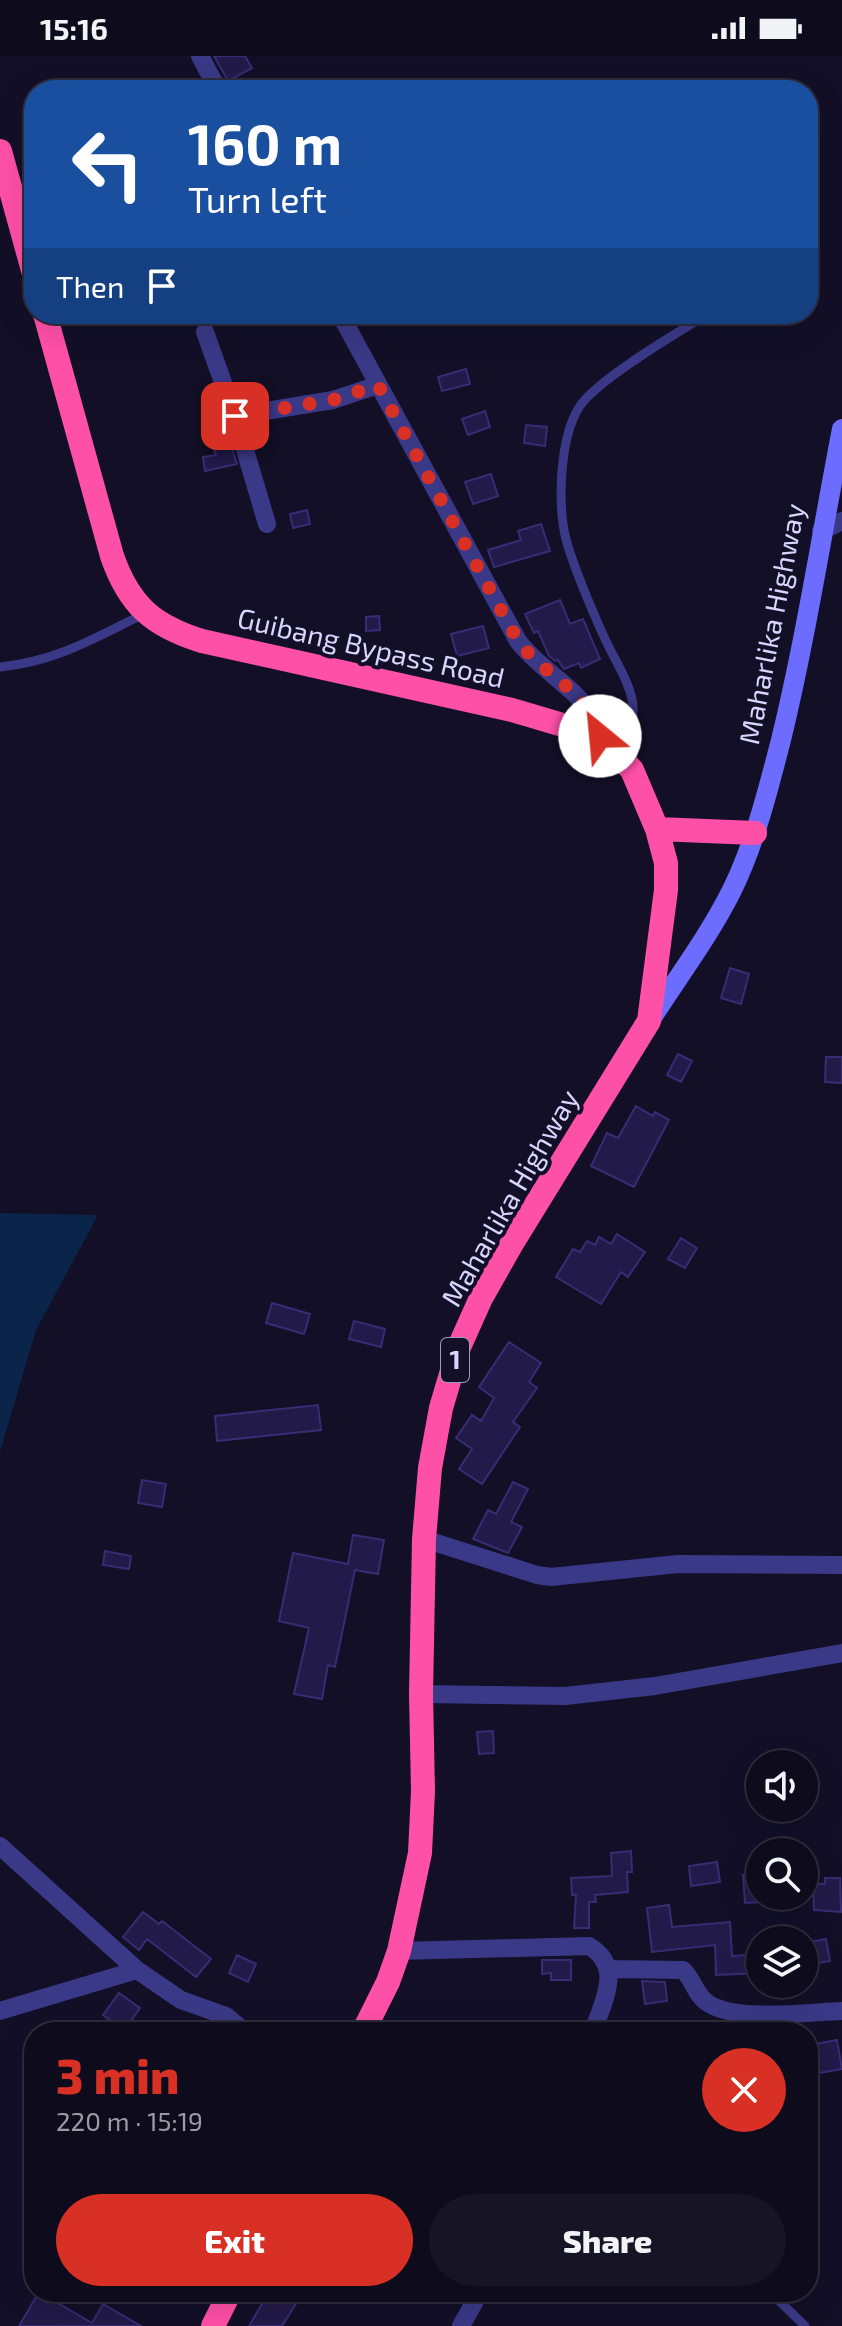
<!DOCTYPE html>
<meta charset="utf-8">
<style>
body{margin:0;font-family:"Exo 2",sans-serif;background:#171426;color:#f1f3f6;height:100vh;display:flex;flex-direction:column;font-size:30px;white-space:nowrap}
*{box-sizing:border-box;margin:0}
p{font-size:26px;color:#9b9ba4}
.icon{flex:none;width:44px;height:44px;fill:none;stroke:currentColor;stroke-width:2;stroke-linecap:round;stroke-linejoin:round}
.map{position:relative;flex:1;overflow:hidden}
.drawer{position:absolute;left:24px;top:1966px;width:794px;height:280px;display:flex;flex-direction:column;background:#0e0b1d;border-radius:32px;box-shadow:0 8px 32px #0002,0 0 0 2px #2e2b3b}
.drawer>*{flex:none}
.guide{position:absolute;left:24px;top:24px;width:794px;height:244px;border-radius:32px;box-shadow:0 8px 32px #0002,0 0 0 2px #2e2b3b;background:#1a4fa0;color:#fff;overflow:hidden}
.controls{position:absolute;left:746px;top:1694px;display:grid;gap:16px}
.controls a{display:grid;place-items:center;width:72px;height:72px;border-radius:50%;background:#0e0b1d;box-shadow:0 8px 32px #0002,0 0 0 2px #2e2b3b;font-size:40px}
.pin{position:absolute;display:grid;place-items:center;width:68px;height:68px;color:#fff;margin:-34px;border-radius:16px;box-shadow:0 4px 12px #0006}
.me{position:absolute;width:88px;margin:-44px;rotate:332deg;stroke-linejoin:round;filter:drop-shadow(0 0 6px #0008)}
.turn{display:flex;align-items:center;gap:28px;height:168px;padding:0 32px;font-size:36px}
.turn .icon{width:104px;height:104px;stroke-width:2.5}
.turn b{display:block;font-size:56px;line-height:68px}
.then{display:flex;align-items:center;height:76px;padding:0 32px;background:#0003;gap:16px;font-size:30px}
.round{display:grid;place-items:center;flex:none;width:84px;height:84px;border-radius:42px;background:#171426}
.overview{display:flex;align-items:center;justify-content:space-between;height:136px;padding:0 32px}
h1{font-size:48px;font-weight:800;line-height:60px;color:#d93025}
.primary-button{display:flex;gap:16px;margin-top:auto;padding:16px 32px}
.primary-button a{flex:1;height:92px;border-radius:48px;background:#d93025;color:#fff;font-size:32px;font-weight:800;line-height:92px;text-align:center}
.primary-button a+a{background:#171426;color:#f1f3f6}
.status{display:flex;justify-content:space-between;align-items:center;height:56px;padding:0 40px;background:#0e0b1d;direction:ltr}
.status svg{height:22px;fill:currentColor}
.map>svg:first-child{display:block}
.water{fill:#0b244a}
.building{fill:#221a48;stroke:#382c75;stroke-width:2}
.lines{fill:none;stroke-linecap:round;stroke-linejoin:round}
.lane{stroke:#3a3987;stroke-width:9}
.street{stroke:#3a3987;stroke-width:18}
.secondary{stroke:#6c6cff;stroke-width:20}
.highway{stroke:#ff50a8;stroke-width:24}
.route{stroke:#d93025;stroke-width:14;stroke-dasharray:0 25.2}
.labels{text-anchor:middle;stroke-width:8;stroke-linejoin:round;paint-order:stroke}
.shield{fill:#120f27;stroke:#9d9abe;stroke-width:2}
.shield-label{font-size:26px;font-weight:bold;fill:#d8d5ff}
.street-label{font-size:28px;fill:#d8d5ff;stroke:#120f27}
</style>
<div class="status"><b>15:16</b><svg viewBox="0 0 49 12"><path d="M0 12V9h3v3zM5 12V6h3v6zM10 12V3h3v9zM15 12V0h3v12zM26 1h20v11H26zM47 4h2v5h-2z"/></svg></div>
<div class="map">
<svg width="842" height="2270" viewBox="0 0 842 2270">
<rect width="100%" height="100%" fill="#120f27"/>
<path class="water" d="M0 1157 98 1159 36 1274 0 1396Z"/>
<path class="building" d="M214 0H245L252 12 228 25Z
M466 313 470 328 442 335 438 321Z
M485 355 490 371 468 379 462 363Z
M526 369 547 371 545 390 524 387Z
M231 390 237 408 205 415 203 401 216 399 214 394Z
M491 418 498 440 473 448 465 426Z
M307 454 310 468 293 472 290 458Z
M541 468 550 495 494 511 488 494 521 484 518 475Z
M560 544 570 568 583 563 600 603 581 612 579 607 564 613 558 604 555 605 549 600 538 575 534 577 525 558Z
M379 560 380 574 366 575V561Z
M483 570 489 592 457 600 451 578Z
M730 912 749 918 741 948 721 942Z
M678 998 692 1005 681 1026 667 1019Z
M826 1001H842V1027L825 1026Z
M636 1050 653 1060 655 1056 669 1064 634 1131 591 1110 607 1077 618 1082Z
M617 1178 645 1196 628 1221 621 1216 601 1248 556 1221 573 1193 580 1196 587 1185 595 1189 599 1181 611 1188Z
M681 1182 697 1192 685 1212 668 1203Z
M272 1247 310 1258 304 1278 266 1267Z
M354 1265 385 1273 381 1291 349 1283Z
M509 1286 541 1307 529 1326 537 1332 513 1366 520 1371 482 1428 459 1413 472 1393 456 1382 472 1359 481 1365 494 1342 479 1331Z
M318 1349 321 1374 217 1385 215 1360Z
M142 1424 166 1428 162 1451 138 1447Z
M513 1426 528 1433 511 1466 522 1471 508 1497 473 1483 488 1454 496 1458Z
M353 1479 384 1484 378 1518 355 1514 335 1611 328 1609 322 1643 294 1638 309 1572 279 1565 293 1497 348 1508Z
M105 1495 131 1500 129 1513 103 1509Z
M493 1675 494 1697 479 1698 477 1676Z
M631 1795 632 1816H627L628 1836 595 1839 596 1846H589V1872H574L576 1839H572L571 1822 612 1820 611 1797Z
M717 1806 720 1826 691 1830 689 1810Z
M760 1818V1846L745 1847 743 1819Z
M825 1822H840L841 1856 814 1854 813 1828H825Z
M669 1849 672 1871 730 1866 732 1900 760 1898V1917L716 1919 715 1889 652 1896 647 1852Z
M143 1856 159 1868 162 1865 211 1903 196 1921 147 1883 139 1894 123 1881Z
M826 1883 830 1905 808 1909 805 1887Z
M237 1899 256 1908 248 1926 229 1917Z
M542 1904H571V1924H551V1917L542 1918Z
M642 1925 665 1926 667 1945 645 1948Z
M119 1937 140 1952 124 1975 103 1959Z
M837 1984 842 2013 813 2018 812 2012 808 2013V1998H812L810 1989Z
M39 2236 92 2267 103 2248 141 2270H19Z
M269 2236H280L297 2246 282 2270H249Z"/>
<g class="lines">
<path class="lane" d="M0 611C58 605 94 582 146 557
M614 694C623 681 634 668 633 651 632 629 614 603 605 583 591 552 577 520 567 487 557 452 559 381 580 350 597 324 678 276 708 258
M770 2236 805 2270"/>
<path class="street" d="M200 0 218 34
M340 258 518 585C538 612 575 631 590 657 594 664 597 673 600 680
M205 276 235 360 267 468
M235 360 333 344 378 329
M821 475 842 465
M424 1483 537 1519 551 1521 678 1508 842 1509
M421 1638 565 1640 655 1630 842 1597
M0 1790 137 1914 181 1944 226 1960 245 1976
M399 1895 589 1890C624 1911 603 1945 593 1976
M608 1913 683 1914C693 1923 695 1937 705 1945 731 1967 808 1956 842 1955
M0 1955 137 1914
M461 2270 480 2236"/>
<path class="secondary" d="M651 963C678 921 709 880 732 834 755 787 768 734 781 684 806 581 822 476 842 373"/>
<path class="highway" d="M0 95 34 218
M45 258 112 500C129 549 153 570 202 585L512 654 600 680 632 714 657 773 666 807V834L649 965 511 1189 481 1242 459 1291 441 1352 430 1412 424 1483 421 1638 423 1735 420 1797 399 1895 388 1926 363 1976
M657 773 755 777
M213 2270 230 2236"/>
</g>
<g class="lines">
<path class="route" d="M235 360 333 344 378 329 518 585C538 612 575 631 590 657 594 664 597 673 600 680"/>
</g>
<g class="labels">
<rect class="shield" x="441" y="1282" width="28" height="44" rx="6"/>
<g class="shield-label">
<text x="455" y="1313">1</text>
</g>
<g class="street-label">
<text transform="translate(772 568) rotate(-79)" y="10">Maharlika Highway</text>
<text transform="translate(371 592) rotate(13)" y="10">Guibang Bypass Road</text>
<text transform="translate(510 1142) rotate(-60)" y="10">Maharlika Highway</text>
</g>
</g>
</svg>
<div class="controls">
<a><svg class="icon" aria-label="sound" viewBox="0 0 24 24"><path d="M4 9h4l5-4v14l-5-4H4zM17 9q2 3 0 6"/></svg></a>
<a><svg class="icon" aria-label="search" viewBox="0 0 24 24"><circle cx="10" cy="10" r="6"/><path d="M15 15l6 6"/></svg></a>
<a><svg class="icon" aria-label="layers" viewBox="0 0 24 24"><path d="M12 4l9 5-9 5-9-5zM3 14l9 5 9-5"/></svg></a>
</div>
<div class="pin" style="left:235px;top:360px;background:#d93025"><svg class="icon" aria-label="arrive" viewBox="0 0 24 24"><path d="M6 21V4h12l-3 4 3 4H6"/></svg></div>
<svg class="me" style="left:600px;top:680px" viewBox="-20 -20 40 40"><circle r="19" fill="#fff"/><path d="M0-13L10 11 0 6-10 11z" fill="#d93025"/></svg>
<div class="guide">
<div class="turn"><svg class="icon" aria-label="left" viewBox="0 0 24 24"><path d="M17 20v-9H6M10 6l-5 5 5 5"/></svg><div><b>160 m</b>Turn left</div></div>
<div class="then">Then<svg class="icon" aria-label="arrive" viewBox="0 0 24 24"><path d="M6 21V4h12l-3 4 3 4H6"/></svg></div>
</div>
<section class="drawer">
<div class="overview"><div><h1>3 min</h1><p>220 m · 15:19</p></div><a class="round" style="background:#d93025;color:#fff"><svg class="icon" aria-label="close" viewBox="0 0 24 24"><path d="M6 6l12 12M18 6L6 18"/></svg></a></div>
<div class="primary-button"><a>Exit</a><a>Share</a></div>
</section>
</div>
